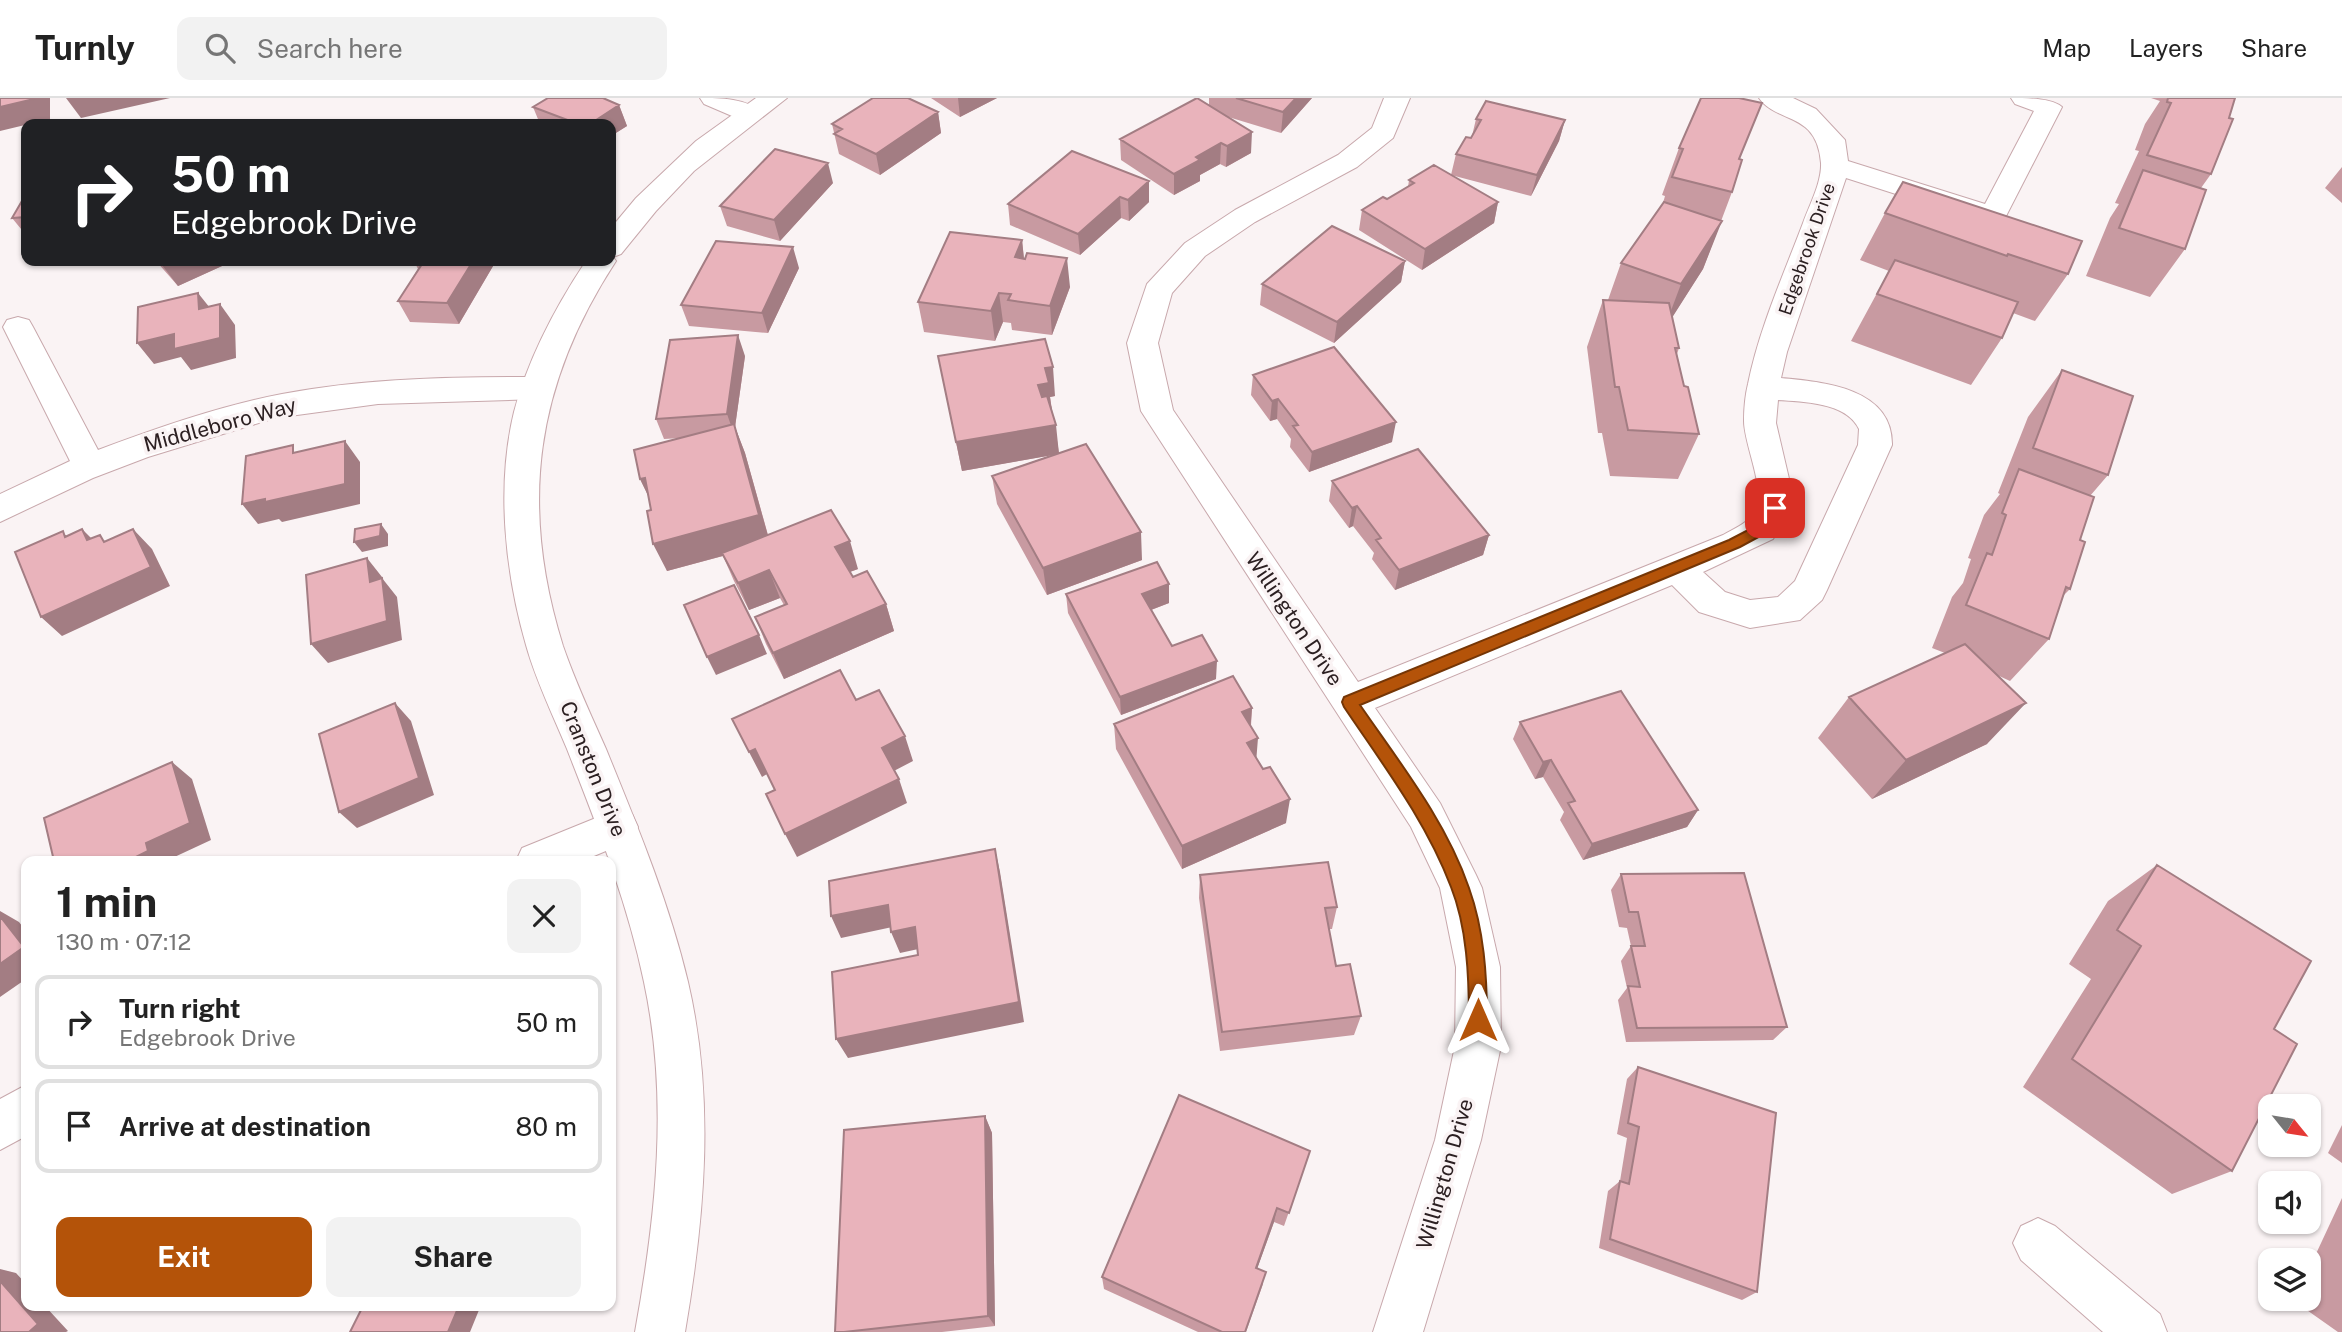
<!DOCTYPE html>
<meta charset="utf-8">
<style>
body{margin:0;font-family:"Public Sans",sans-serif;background:#f2f2f2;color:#222;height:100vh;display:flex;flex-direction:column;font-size:26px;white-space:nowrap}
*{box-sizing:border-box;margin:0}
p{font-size:23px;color:#767676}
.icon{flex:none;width:38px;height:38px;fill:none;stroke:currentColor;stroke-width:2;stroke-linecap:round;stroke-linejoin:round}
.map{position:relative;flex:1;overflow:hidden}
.side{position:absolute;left:21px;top:758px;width:595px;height:455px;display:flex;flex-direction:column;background:#fff;border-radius:14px;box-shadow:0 2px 5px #0004}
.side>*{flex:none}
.guide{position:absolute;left:21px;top:21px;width:595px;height:147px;border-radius:14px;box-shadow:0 2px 5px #0004;background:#202124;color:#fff;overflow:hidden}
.needle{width:46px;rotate:120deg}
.tools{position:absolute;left:2258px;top:996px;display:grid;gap:14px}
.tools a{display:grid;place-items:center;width:63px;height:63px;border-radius:14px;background:#fff;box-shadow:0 2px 5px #0004;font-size:35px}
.pin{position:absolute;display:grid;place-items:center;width:60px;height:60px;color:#fff;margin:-30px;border-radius:14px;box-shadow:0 4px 10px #0006}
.me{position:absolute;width:77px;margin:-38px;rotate:0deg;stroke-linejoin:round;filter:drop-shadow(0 0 5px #0008)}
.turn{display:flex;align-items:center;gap:24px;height:147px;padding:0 35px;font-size:32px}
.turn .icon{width:91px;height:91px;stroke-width:2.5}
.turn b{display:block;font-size:49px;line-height:60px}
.round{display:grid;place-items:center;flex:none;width:74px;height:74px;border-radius:14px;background:#f2f2f2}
.overview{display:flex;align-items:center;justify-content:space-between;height:119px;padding:0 35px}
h1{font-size:42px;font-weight:700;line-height:52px}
.action{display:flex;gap:14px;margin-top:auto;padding:14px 35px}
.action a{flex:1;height:80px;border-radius:14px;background:#b45309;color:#fff;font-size:28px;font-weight:700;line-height:80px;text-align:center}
.action a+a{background:#f2f2f2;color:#222}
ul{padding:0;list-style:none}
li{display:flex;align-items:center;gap:21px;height:94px;margin:0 14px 10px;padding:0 21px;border:4px solid #e0e0e0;border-radius:14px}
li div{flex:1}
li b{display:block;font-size:26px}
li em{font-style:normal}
header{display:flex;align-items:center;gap:42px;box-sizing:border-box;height:98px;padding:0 35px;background:#fff;border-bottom:2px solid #e0e0e0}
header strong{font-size:33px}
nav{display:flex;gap:38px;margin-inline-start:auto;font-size:24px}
.search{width:490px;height:63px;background:#f2f2f2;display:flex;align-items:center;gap:18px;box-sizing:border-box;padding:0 24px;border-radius:14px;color:#767676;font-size:26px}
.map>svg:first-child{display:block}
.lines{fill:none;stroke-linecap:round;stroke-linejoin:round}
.street-casing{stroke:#c8a8ac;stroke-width:2}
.secondary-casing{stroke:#c8a8ac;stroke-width:2}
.street{fill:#fff;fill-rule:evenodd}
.secondary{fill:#fff;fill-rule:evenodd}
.wall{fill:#c89aa1}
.shaded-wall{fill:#a37d83}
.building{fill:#e9b3bb;stroke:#a37d83;stroke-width:2}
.route{fill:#b45309;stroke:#753606;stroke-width:2}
.labels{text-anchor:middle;stroke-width:7;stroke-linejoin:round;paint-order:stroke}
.far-street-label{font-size:18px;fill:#2c2022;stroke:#faf3f4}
.street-label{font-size:21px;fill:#2c2022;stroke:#faf3f4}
</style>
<header>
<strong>Turnly</strong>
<div class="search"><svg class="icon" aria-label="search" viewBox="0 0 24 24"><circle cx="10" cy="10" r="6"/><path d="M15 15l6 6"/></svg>Search here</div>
<nav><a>Map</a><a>Layers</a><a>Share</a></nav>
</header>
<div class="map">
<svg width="2342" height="1234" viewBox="0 0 2342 1234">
<rect width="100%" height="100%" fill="#faf3f4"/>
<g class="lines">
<g class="street-casing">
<path id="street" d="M700 0C720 0 748 0 761 15L757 21 748 23 739 21 704 6Z
M1384 0H1410L1393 40 1357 69 1255 124 1205 158 1172 195 1158 245 1173 312 1358 584 1723 437C1735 430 1749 425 1756 412 1766 392 1744 346 1744 323 1744 312 1745 298 1748 286 1759 231 1783 178 1803 125 1809 108 1822 84 1821 65 1817 13 1777 26 1759 0H1793L1816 11 1845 42 1848 63 1985 106 2034 13 2015 6 2011 0C2027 0 2052 0 2062 9L2003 124 1993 127 1983 124 1846 80 1787 254 1781 280C1824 284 1893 290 1892 347L1827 492 1822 502 1800 522 1750 530 1699 514 1672 487 1375 610 1440 705 1476 777 1482 790 1500 869 1501 948 1481 1042 1423 1234H1373L1435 1042 1455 948 1456 869 1440 790 1411 729 1141 313 1127 245 1147 186 1185 145 1235 112 1338 57 1372 30ZM1778 302C1804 304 1846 304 1859 331L1858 347 1795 483 1778 499 1750 502 1725 494 1703 474 1773 441 1792 410 1790 385 1776 325Z
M18 219 29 222 33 229 98 352C157 330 220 308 282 296 366 280 453 279 538 279L549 282 554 290 549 298 538 301 378 306 275 320 148 359 93 380 0 424V396L70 363 3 229 7 222Z
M618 711 632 716 638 729 632 742 582 763H516L522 750Z
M26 987V1038L0 1052V1001Z
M2038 1120 2055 1128 2160 1216 2167 1234H2103L2021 1162 2013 1145 2021 1128Z"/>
</g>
<g class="secondary-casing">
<path id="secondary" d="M756 0H787L694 73 656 113 621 156 613 159 616 163C535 287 519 407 563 548 575 583 591 617 606 651 637 727 669 804 688 884 715 1000 705 1117 685 1234H635C656 1118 669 1001 644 884 627 802 597 728 567 651 553 617 536 583 526 547 505 474 496 388 514 314 528 261 556 208 586 163H611V130L636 100 696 43Z"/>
</g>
<use href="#street" class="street"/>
<use href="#secondary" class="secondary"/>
</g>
<path class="wall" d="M931 0H997L960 19Z
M1209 0H1312L1281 35 1225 18 1251 55 1226 69 1220 66 1200 77V83L1174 97 1121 62 1120 41 1209 8Z
M2151 0H2235L2211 76 2201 90 2185 151 2150 199 2086 178 2110 120 2119 106 2115 105 2139 53 2135 52 2145 26 2160 3Z
M619 7 627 28 611 38V26H540L533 9Z
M938 14 941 35 880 77 839 56 832 26Z
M1476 21 1565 22 1559 43 1531 98 1451 77 1456 56 1472 38Z
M1679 50 1739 62 1732 94 1703 171 1672 219 1679 250 1677 256 1684 288 1699 336 1678 381 1610 378 1602 335H1598L1587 249 1603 202H1608L1621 165 1663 105 1665 98 1662 97Z
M2342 69V105L2325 90Z
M1409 82 1498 104 1494 125 1422 172 1359 132 1362 112 1387 101 1408 89Z
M1149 83V104L1129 123 1121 120 1080 157 1010 127 1008 106Z
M833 85 780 143 727 128 720 108Z
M26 96V137L12 120Z
M1885 115 2068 176 2035 223 2013 215 2002 240 1971 287 1851 243 1889 173 1860 162Z
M1022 142 1024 160 1070 189 1052 237 1012 232 1011 225 1003 224 995 243 924 234 918 204Z
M156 163H233L178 188Z
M414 163H496L459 226 410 224 398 203 418 171Z
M1405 163 1401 184 1334 245 1260 207 1262 186Z
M799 170 768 235 689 228 681 207Z
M745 258 735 329 745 355 768 437 858 471 850 474 853 479 886 506 894 533 784 581 766 546 755 519 784 507 780 500 749 512 734 483 723 458 667 473 649 399 640 381 682 340 664 341 656 321Z
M938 258 1055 298 1050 299 1059 355 1142 462 1047 497 997 406 992 378 1052 357 962 373Z
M2062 272 2108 377 2090 398 2070 491 2062 499 2049 541 2010 583 1997 577 1987 646 1872 701 1818 640 1849 599 1945 555 1932 550 1952 499 1963 485 1971 461 1968 460 1984 417 2000 396 1998 395 2028 319Z
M1253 277 1392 344 1309 374 1290 349 1291 341 1277 321 1270 323 1251 297Z
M1332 383 1489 437 1483 457 1395 492 1372 461 1374 455 1353 428 1349 430 1329 403Z
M1169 486V505L1151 512 1172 548 1216 581 1121 617 1068 515 1066 496Z
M1252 610 1251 628 1256 660 1286 725 1182 771 1116 651 1114 626Z
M1520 624 1698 712 1687 729 1583 762 1560 722 1564 714 1543 679 1535 681 1513 641Z
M2157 767 2274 931 2232 1073 2172 1096 2023 989 2091 881 2069 866 2108 803Z
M1621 776 1787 929 1773 942 1626 944 1618 902 1627 890 1621 863 1631 848 1627 830 1619 829 1611 792Z
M1200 777 1337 809 1332 831H1329L1336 868 1361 918 1354 937 1220 953 1199 800Z
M1638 969 1757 1194 1742 1202 1599 1150 1608 1093 1620 1083 1627 1040 1617 1036 1627 981Z
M985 1018 992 1035 995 1228 942 1234H835Z
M2342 1027V1065L2328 1055Z
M1310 1053 1284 1128 1274 1124 1257 1171 1263 1186 1246 1234H1198L1104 1191 1102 1179Z
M2342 1100V1234H2338L2294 1203 2295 1200H2308V1173Z"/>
<path class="shaded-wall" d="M34 0H50V21L0 33V9Z
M66 0H170L81 20Z
M958 0H997L960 19Z
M1296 0H1312L1281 35 1283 14Z
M619 7 627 28 611 38V26H590Z
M938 14 941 35 880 77 876 56Z
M1565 22 1559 43 1531 98 1537 77Z
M1252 34 1251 55 1226 69 1227 48Z
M1221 45 1220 66 1200 77V83L1174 97V76L1196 59Z
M828 65 833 85 780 143 774 122Z
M1149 83V104L1129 123 1128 102Z
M1120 99 1121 120 1080 157 1078 136Z
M1498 104 1494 125 1422 172 1425 151Z
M1722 123 1703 171 1663 234 1681 186Z
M1022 142 1025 172 1015 159Z
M793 149 799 170 768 235 762 215Z
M1067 160 1070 189 1052 237 1050 208Z
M171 163H233L178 188 162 167Z
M473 163H496L459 226 447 205Z
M1405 163 1401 184 1334 245 1337 224Z
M198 195 214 215 199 211Z
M999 195 1003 224 995 243 991 213Z
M220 206 235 227 236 260 191 272 181 259 154 266 137 245Z
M738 237 745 258 735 329 745 355 770 445 667 473 653 446 734 336 727 316Z
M1053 269 1055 298 1050 299 1052 314 1041 316 1038 287 1045 270Z
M1278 301 1277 321 1270 323 1272 303Z
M1396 324 1392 344 1309 374 1312 354Z
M1056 327 1059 356 962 373 956 344Z
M345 343 360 364V406L282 424 279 421 258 426 242 406Z
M645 380 654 410 640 381Z
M1357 408 1353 428 1349 430 1352 410Z
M381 426 388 436V448L362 454 354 444Z
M82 431 102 451 87 442Z
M133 431 152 451 170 488 62 538 41 519Z
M1141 434 1142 462 1047 497 1043 470Z
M1489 437 1483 457 1395 492 1399 472Z
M850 443 858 471 844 476 835 449Z
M367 460 382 479 383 485 382 480 397 499 402 542 328 565 311 546 370 484Z
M769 472 780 500 749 512 738 485Z
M1169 486V505L1143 515 1142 496Z
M886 506 894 533 784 581 773 555Z
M759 537 767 556 716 577 707 559Z
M1217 563 1216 581 1121 617 1120 599Z
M395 605 411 623 434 697 357 730 339 714Z
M2026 605 1987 646 1872 701 1906 662Z
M1252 610 1250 635 1242 614Z
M905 638 913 663 890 675 882 650Z
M1258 640 1256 665 1247 645Z
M755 651 767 676 762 679 749 654Z
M1551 662 1543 679 1535 681 1543 664Z
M172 664 192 681 211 742 168 762V763H128L146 745Z
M899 681 907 705 797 759 785 736Z
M1290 701 1286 725 1182 771V748Z
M1698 712 1687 729 1583 762 1592 746Z
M995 751 1000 774 1024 924 848 960 836 941 1019 904Z
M888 807 897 828 841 840 831 818Z
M0 813 19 824 26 833V881L0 899Z
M915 829 923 850 900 855 891 834Z
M985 1018 992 1035 995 1228 988 1218Z
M1277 1110 1274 1124 1253 1182 1256 1170Z
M0 1171 16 1175 26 1186V1208H45L68 1233 66 1234H29L0 1183Z
M459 1208H469L479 1212 470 1234H448Z"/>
<path class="building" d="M0 0H34V1L0 9Z
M548 0H603L619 7 590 26H578L533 9Z
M873 0H908L938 14 876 56 834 36 842 31 832 26Z
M1197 0 1252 34 1227 48 1221 45 1196 59 1200 62 1174 76 1120 41Z
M1236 0H1296L1283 14Z
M1701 0H1739L1762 5 1739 61 1742 62 1732 94 1672 79 1683 51 1679 50Z
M2168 0H2235L2229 20 2233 21 2211 76 2147 57 2171 5 2167 4Z
M1486 3 1565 22 1537 77 1456 56 1466 39 1471 40 1481 22 1476 21Z
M775 51 828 65 774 122 720 108Z
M1072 53 1149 83 1128 102 1120 99 1078 136 1008 106Z
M1434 67 1498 104 1425 151 1362 112 1383 99 1387 101 1414 85 1409 82Z
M2143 72 2206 92 2185 151 2119 130Z
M1903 84 2082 143 2068 176 2008 156 2007 158 1885 115Z
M26 96V119L12 120Z
M1664 104 1722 123 1681 186 1621 165Z
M1332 128 1405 163 1337 224 1262 186Z
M950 134 1022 142 1015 159 1025 161 1027 155 1067 160 1050 208 1008 202 1011 196 999 195 991 213 918 204Z
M716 143 793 149 762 215 681 207Z
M1895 162 2018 204 2002 240 1877 196Z
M158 163H171L162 167Z
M420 163H473L447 205 398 203 424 163Z
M198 195 199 211 220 206V240L174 251V236L137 245 138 209Z
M1603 202 1669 205 1679 250H1675L1684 288 1688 289 1699 336 1628 332 1619 289H1615Z
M738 237 727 316 656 321 670 242Z
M1045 241 1053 269 1045 270 1049 285 1038 287 1042 299 1047 298 1056 327 956 344 938 258Z
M1334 249 1396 324 1312 354 1293 328 1298 327 1278 301 1272 303 1253 277Z
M2062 272 2133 298 2108 377 2033 350Z
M734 326 759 417 653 446 647 413 651 412 645 380 640 381 634 352Z
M345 343V386L265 404V401L242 406 246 358 293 347V355Z
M1086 346 1141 434 1043 470 992 378Z
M1418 351 1489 437 1399 472 1376 442 1381 440 1357 408 1352 410 1332 383Z
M2019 371 2094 399 2080 442 2085 444 2070 491 2066 489 2049 541 1966 507 1987 455 1992 457 2006 417 2002 415Z
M831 412 850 443 835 449 853 479 867 473 886 506 773 555 755 519 787 506 769 472 738 485 722 455Z
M381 426 380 438 354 444 355 431Z
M82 431 87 442 100 437 104 444 133 431 151 469 41 519 15 454 63 433 65 439Z
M367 460 370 484 382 480 387 523 311 546 306 477Z
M1157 464 1169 486 1142 496 1172 548 1202 537 1217 563 1120 599 1066 496Z
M734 487 759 537 707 559 684 507Z
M1965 546 2026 605 1906 662 1849 599Z
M840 572 856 602 879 592 905 638 882 650 899 681 785 736 766 696 775 692 755 651 749 654 732 621Z
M1233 578 1252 610 1242 614 1258 640 1247 645 1263 671 1270 669 1290 701 1182 748 1114 626Z
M1621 593 1698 712 1592 746 1568 705 1575 703 1551 662 1543 664 1520 624Z
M395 605 419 680 339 714 319 636Z
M172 664 190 725 146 745 148 753 128 763H54L44 720Z
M995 751 1019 904 836 941 832 874 918 857 915 829 891 834 888 807 831 818 829 783Z
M1328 764 1337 809 1325 810 1336 868 1350 866 1361 918 1222 934 1200 777Z
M2157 767 2311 863 2274 931 2297 946 2232 1073 2072 961 2141 848 2117 832Z
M1744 775 1787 929 1637 930 1628 888 1640 889 1631 848H1645L1638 814H1629L1621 776Z
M0 818 24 849 0 866Z
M1638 969 1776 1015 1757 1194 1610 1141 1620 1083 1629 1086 1639 1029 1628 1025Z
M1179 997 1310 1053 1289 1115 1277 1110 1256 1170 1266 1174 1245 1234H1222L1102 1179Z
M985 1018 988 1218 844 1234H835L844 1032Z
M0 1183 38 1226 29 1234H0Z
M363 1208H459L448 1234H350Z"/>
<path class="route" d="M1775 405 1782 410 1766 435 1740 449 1360 607C1400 665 1446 723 1469 790 1484 832 1487 877 1487 922L1484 928 1478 930 1471 928 1469 922C1469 879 1467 829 1451 789 1426 723 1383 667 1344 609L1342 604 1344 599 1729 442 1756 428 1770 406Z"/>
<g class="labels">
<g class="far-street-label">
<text transform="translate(1807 151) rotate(-71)" y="6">Edgebrook Drive</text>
</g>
<g class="street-label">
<text transform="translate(220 327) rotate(-15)" y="7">Middleboro Way</text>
<text transform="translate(1294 521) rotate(56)" y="7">Willington Drive</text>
<text transform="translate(593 671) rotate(68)" y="7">Cranston Drive</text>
<text transform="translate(1445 1076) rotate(-74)" y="7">Willington Drive</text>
</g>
</g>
</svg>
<div class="tools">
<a><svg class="needle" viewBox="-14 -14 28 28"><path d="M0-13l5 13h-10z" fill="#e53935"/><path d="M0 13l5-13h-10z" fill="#767676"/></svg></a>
<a><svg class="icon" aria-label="sound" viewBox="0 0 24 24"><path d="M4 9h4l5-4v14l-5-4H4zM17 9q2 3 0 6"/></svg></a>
<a><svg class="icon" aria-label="layers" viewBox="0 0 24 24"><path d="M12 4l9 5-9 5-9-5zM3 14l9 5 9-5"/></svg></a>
</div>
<div class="pin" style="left:1775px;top:410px;background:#d93025"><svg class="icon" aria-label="arrive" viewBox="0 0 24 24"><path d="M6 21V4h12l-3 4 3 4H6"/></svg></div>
<svg class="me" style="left:1478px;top:922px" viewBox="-20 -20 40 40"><path d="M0-17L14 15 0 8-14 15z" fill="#b45309" stroke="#fff" stroke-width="4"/></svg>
<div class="guide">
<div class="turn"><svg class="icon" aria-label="right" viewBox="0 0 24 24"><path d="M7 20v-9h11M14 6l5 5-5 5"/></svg><div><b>50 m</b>Edgebrook Drive</div></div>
</div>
<section class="side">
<div class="overview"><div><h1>1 min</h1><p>130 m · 07:12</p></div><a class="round"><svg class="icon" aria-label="close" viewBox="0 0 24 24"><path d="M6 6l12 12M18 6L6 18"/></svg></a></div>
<ul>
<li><svg class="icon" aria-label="right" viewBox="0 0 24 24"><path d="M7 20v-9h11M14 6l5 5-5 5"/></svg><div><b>Turn right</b><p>Edgebrook Drive</p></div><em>50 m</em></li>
<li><svg class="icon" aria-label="arrive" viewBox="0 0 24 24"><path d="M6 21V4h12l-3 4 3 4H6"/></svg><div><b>Arrive at destination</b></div><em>80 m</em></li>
</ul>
<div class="action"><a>Exit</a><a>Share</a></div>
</section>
</div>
